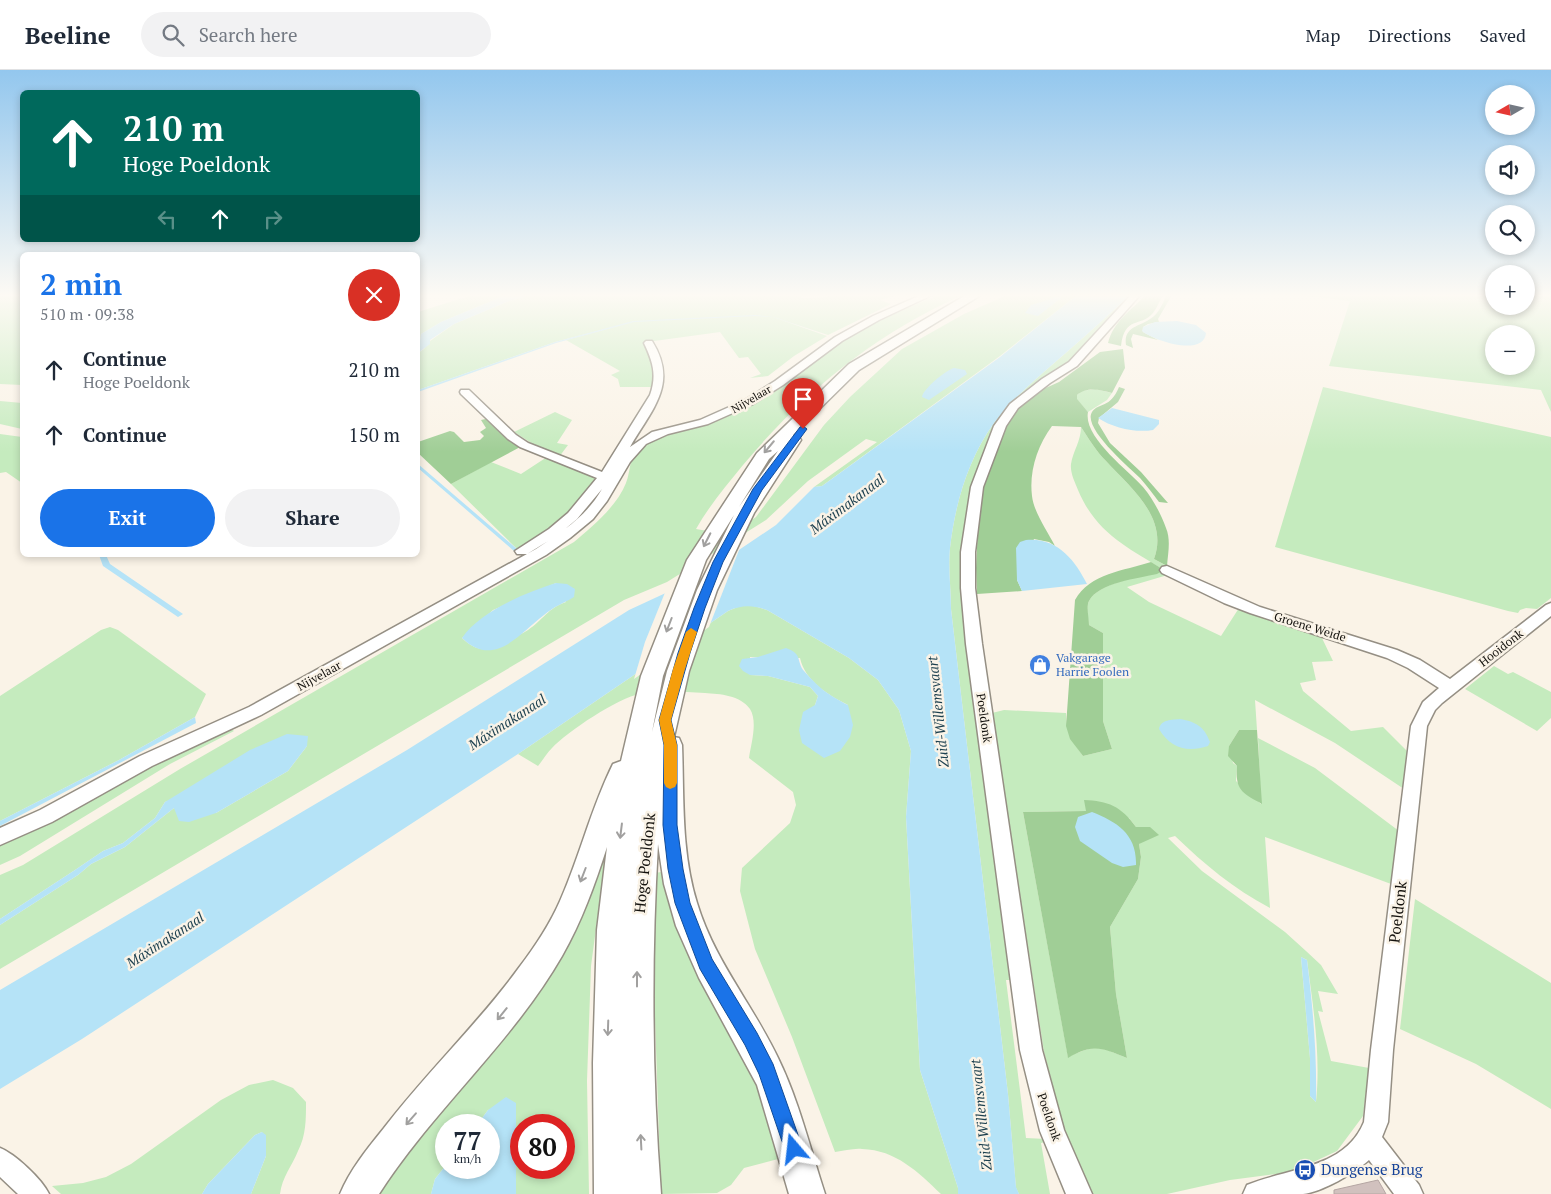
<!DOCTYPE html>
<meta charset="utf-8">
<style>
body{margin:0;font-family:"PT Serif",serif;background:#f2f2f3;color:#1f2937;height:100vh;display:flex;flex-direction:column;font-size:19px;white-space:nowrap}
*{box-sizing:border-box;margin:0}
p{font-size:16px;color:#747a83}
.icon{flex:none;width:28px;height:28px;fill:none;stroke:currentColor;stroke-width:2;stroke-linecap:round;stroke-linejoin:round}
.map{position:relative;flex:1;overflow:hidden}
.sheet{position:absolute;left:20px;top:182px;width:400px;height:305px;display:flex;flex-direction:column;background:#fff;border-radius:8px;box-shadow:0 2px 8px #0003}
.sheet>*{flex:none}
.guide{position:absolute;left:20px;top:20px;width:400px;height:152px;border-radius:8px;box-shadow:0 2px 8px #0003;background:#00695c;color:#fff;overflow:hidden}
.needle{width:32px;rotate:261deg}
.tools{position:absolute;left:1485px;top:15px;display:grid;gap:10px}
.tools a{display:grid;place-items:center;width:50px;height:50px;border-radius:50%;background:#fff;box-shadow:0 2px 8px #0003;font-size:25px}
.speed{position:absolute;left:435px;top:1044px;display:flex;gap:10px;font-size:25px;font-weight:700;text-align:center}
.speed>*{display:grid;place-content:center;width:65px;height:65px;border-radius:50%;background:#fff;box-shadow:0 2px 8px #0003;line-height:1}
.speed small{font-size:12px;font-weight:400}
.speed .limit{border:8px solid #d22;background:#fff;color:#111}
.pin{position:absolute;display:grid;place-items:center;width:42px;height:42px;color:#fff;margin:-51px -21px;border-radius:50% 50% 50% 0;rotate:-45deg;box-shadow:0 0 5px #0007}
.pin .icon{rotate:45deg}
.me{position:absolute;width:55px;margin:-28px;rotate:343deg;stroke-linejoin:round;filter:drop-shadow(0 0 4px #0008)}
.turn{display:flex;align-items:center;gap:18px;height:105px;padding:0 20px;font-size:22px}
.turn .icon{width:65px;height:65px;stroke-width:2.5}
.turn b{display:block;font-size:35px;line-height:42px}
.lanes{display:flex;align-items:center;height:48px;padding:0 20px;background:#0003;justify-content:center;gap:25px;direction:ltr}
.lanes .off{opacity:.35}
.round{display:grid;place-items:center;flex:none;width:52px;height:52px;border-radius:26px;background:#f2f2f3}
.head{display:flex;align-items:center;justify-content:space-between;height:85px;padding:0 20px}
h1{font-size:30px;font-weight:700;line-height:38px;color:#1a73e8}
.cta{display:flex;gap:10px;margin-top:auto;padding:10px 20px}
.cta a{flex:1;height:58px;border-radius:30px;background:#1a73e8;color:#fff;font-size:20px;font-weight:700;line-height:58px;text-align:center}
.cta a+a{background:#f2f2f3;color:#1f2937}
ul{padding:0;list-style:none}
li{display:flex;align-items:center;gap:15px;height:65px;padding:0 20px}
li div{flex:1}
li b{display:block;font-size:19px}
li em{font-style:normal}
header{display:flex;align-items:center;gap:30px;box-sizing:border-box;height:70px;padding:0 25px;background:#fff;border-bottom:1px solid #e0e1e3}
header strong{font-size:24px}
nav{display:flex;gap:28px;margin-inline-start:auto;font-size:18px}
.search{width:350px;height:45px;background:#f2f2f3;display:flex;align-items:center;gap:12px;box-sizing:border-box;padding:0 18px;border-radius:28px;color:#747a83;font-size:19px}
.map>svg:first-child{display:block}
.green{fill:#c5ebbe;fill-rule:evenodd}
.forest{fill:#a0ce96}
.water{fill:#b5e3f7}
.pier{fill:#faf3e7}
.building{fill:#d1c1be;stroke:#b5a6a3}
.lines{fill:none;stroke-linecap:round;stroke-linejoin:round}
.minor-casing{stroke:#958f84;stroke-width:3}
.highway-casing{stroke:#958f84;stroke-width:3}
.minor{fill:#fff;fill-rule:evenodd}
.highway{fill:#fff;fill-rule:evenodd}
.oneway{stroke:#a1a09f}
.route{fill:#1a73e8;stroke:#114b97}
.slow{fill:#f59e0b}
.labels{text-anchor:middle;stroke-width:5;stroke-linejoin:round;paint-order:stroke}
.far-street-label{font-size:11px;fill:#14120e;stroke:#faf3e7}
.street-label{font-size:12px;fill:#14120e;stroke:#faf3e7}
.shop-label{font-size:12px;fill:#366cbe;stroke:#faf3e7;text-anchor:start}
.water-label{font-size:14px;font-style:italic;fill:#1b3f4e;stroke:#faf3e7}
.near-street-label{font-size:15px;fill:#14120e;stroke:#faf3e7}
.near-transit-label{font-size:15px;fill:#164399;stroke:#faf3e7;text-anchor:start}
</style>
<header>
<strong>Beeline</strong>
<div class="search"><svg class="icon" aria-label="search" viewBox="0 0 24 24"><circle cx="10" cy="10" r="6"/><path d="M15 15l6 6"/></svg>Search here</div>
<nav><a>Map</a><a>Directions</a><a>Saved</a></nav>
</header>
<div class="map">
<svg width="1551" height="1124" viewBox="0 0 1551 1124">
<rect width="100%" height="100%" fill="#faf3e7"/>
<path class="green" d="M0 225H22V315L0 314Z
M472 225H506L441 252 421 264 420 270 418 271V242Z
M532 225H800L801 228 828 227 827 225H898L880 230 891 234 828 265 773 247 827 266 794 286 768 306 750 308 761 304 748 287 739 288 720 262 647 272 656 302 654 317H620L618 309 611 305 620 301 566 270 636 251 555 272 418 320V283L424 279 430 271 454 254 509 231Z
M938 225H963C876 263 804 322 743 395 726 416 709 436 696 459 721 464 735 462 756 447L824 355 850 327 902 279 964 244 1007 225H1077L1000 286 822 416 814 417 877 372 866 369 808 411 766 450 667 512 624 530 0 899V855L78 805 91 794 125 777 174 738 216 743 288 701 307 676 165 732 155 748 123 773 103 781 75 800 0 849V805L23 795 180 699 574 472C593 456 617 436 626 413 631 401 629 386 639 378 660 359 708 355 735 343 768 328 793 302 822 282 859 259 898 242 938 225ZM556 513 566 532C548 538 543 550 528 560 522 564 514 567 507 570 488 580 479 584 462 568L493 540Z
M1130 225H1133L1101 256 1069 292 1034 314 1012 335 998 355 965 482 1014 910H1006L1026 1068 1046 1069V1072L1041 1073 1050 1124H1019L1016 1118 1008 1024 951 539C951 519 948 498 950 478 955 434 968 389 994 353 1015 325 1042 304 1068 281 1089 263 1109 244 1130 225Z
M1299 225H1494V236H1526V225H1551V342L1541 320 1329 296 1350 231ZM1494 264H1526V296H1494Z
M1323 317 1551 367V528L1537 539 1526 538 1520 540 1518 543 1508 541 1275 477Z
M1095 319 1112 323 1107 330 1088 342 1077 330V325L1081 321Z
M0 331 22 333V359L0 354Z
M555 342 572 350 557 373 568 375 559 387 544 381 514 362Z
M1081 357C1089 369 1096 381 1106 391 1131 418 1169 448 1154 489L1174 500 1171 504 1127 517 1149 532 1221 566 1239 538 1321 566 1333 591 1312 592 1316 610 1300 613 1303 621 1351 661 1383 657 1411 685 1404 719 1335 673 1255 630 1257 660H1239L1229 676 1233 693 1237 696 1236 711 1261 734 1258 668 1315 698 1399 761 1391 814 1265 767 1270 838C1234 819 1204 794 1175 766L1168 768 1202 801 1285 862 1306 881 1321 895 1338 924 1318 921 1323 942 1318 941 1331 991 1369 998 1363 1046 1337 1081 1292 1102 1230 1110 1167 1124H1089L1064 1059 1044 982 992 643 1004 640 1066 643C1066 661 1072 671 1083 686L1112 679 1103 651V563L1089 555C1088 548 1086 537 1089 531 1097 513 1146 505 1164 500 1127 477 1096 463 1078 420 1075 412 1070 403 1071 394 1073 381 1081 371 1081 357ZM1087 741 1129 748 1136 757H1150L1139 774 1141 787 1138 809 1110 857 1116 924 1127 988C1097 976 1097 974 1068 987L1023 742ZM1301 887 1307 890C1313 936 1321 985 1316 1032L1310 1026V988Z
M0 364 22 367V413L6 402 0 403Z
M547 387 593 406 596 410 569 444 548 460 517 479 451 414 491 392 521 404Z
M740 536H754L767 540 849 588 878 610 899 640 911 681 906 747 920 1000 958 1118V1124H941C918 1102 896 1080 862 1079 854 1078 844 1081 835 1082L792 967 755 879 740 821 742 798 790 753 796 735 793 722 749 688C751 674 758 652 750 639 740 625 720 624 705 623 683 622 661 620 640 624 619 627 567 662 552 678 547 683 543 690 538 696L518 684 728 541ZM750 587 800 588C805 611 828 625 848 635H815L818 626 810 617 768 606 750 605Z
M110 557 118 560 206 624 195 647 119 690 0 751V626L101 560Z
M1494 596 1508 604 1513 602 1551 622V648L1537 661 1465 619Z
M230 658 234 661 170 694 20 786 0 795V776L46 753 164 689Z
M610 754 591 896 587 1011 589 1124H516V1033L488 1040 477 1055H446V1095L435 1109 431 1124H362L525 926ZM521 1055H564V1098H521Z
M662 802 769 1038 782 1088 744 1098 731 1115 717 1123 661 1124 653 891V803Z
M1415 829 1551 913V1039L1476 994 1400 959Z
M273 1010 293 1018 306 1032C306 1050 306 1065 298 1081 292 1096 282 1107 280 1124H251L266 1086 262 1062 255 1065 208 1114 202 1124H61L52 1116 83 1113 106 1107 131 1094 221 1030 249 1015Z"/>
<path class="forest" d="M1146 225H1163C1160 230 1157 238 1153 243 1140 258 1125 245 1121 276L1108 273C1113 252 1131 240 1146 225Z
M1167 225H1172L1158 249 1159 252 1148 254 1143 257V262L1158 270 1133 264 1131 269 1133 278 1126 275C1123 255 1142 257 1154 246 1160 241 1163 232 1167 225Z
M1123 279 1125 298 1112 323C1101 320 1087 316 1077 325V329L1088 342C1083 367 1128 400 1143 417 1153 429 1161 444 1166 458 1171 470 1168 483 1167 496L1154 489C1169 448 1131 418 1106 391 1096 381 1089 369 1081 357L1052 356C1037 376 1029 402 1032 426 1034 443 1048 462 1055 476L1049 472 1034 469 1017 510 1022 521 977 524 976 498 979 437 985 409 1001 363 1015 338 1039 321 1059 312 1100 282Z
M1119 317 1125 319 1118 332 1099 348 1098 353 1110 373 1141 402 1168 433 1159 432C1153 424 1147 416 1140 408 1130 398 1082 358 1092 342 1099 332 1110 339 1119 317Z
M490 348 522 376 451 414 418 383V372L450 361 454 362 464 372 480 370 484 366 480 362 486 358 481 350Z
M1151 492 1164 500 1157 504C1139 508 1098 513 1089 531 1086 537 1089 548 1089 555L1103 563V651L1112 679 1083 686 1070 669 1066 656 1075 530C1090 503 1124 501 1151 492Z
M1239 660H1257L1262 734C1242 723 1235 720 1237 696L1228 686 1229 676Z
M1084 730C1108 731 1121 736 1136 757H1150L1159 765 1139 774 1141 787 1138 809 1110 857 1116 924 1127 988C1102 978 1093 973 1068 988L1023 742 1086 741Z"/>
<path class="water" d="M506 225H532L509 231 454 254 430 270V274L418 283V271L420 270 421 264 441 252Z
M1077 225H1130C1109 244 1089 263 1068 281 1042 304 1015 325 994 353 968 389 955 434 950 478 948 498 951 519 951 539L1008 1024 1016 1117 1019 1124H958V1118L920 1000 906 747 911 681 899 640 878 610 849 588 767 540C752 535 742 535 728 541L518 684 82 969 0 1019V920L407 680 629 540 670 521 730 486 776 455 814 417 822 416 1000 287Z
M1060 226 1061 228 1038 246 1025 243 1031 235Z
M755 245 774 247 828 265 773 247 755 246 634 252 556 273 418 322V320L555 272 633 251Z
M1177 251 1196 255 1206 263C1204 287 1154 271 1142 261L1143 257 1155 252Z
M954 298 965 300 967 304 929 330 922 327C923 319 946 300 954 298Z
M1112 338 1159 350V354L1153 360C1136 363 1113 358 1098 348Z
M418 394 517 479 514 481 418 398Z
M1026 470C1057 467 1075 490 1087 514L1022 521 1017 510 1016 478 1020 472Z
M99 485H106L110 494 183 544 178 547 103 496Z
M556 513 567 514 575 519 574 527C564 533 553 537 544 545 519 564 494 599 462 568 480 541 525 523 556 513Z
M786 578C803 584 796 591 804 601 819 618 828 625 848 635L853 655 850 667 840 681 824 688 802 673 799 660 803 642 815 635 818 626 810 617 768 606 750 605 743 601 739 596 742 589 758 587Z
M195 647 196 653 0 756V751L119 690Z
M1180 649C1196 652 1204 656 1210 672L1208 676C1187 683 1170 678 1159 659 1161 649 1172 650 1180 649Z
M287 664 308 666 307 676 288 701 216 743 189 752 179 751 174 738 125 777 91 794 78 805 0 855V849L75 800 103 781 123 773 155 748 165 732 250 680Z
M1092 742C1117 752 1137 764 1136 795L1123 797 1112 793 1080 771 1075 757 1078 747Z
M1301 887 1307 890C1313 938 1317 985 1316 1032L1310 1026V988Z
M506 1027 516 1033V1124H431L435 1109 446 1095V1098H489V1055H477L488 1040Z
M262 1062 266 1065V1086L251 1124H202L208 1114 255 1065Z"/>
<path class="pier" d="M741 475 709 557 634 609 645 572 666 520Z"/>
<path class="building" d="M1378 1110 1386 1124H1334V1120Z"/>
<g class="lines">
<g class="minor-casing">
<path id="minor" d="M921 225H932L879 250 842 271 783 315 753 334 708 354 668 364 646 374 630 392 607 431 593 449 570 468 546 485 261 645 152 696 52 752 0 775V758L40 740 140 686 249 637 536 479 548 471 527 484H517L515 481 549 459 568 443 597 408 520 377 508 369 461 324 460 322 461 320H469L516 365 528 373 602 402 650 325C657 305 653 292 644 273L646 271H652C679 314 652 339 630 377L652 362 700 350 745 330 775 311 835 267 873 246ZM602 419C593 435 580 448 565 459L577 449Z
M1131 225H1140L1077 296 1050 313 1018 338 1006 356 983 417 975 482V518L982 574 1042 980 1064 1060 1092 1124H1066L1040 1061 1020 980 966 574 961 518V482L971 417 994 356 1010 334 1042 309 1069 292Z
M1167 496 1260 537 1397 580 1420 590 1450 609 1546 535 1551 533V546L1442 633 1435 640 1427 656 1393 980 1388 1052 1382 1067 1419 1115 1423 1124H1394L1369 1090C1355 1103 1322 1122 1303 1124 1284 1124 1263 1124 1243 1124L1247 1115C1287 1098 1345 1099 1364 1052L1371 980 1411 656 1423 632 1439 618 1408 598 1387 588 1250 543 1224 533 1162 503 1160 500 1162 497Z
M0 1078C15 1084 42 1109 49 1124H18L0 1107Z"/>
</g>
<g class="highway-casing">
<path id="highway" d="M966 225H981L859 300 793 365 799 367 801 370 754 443 717 520 689 601 674 667 679 668 682 675C684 729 681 781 697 833 714 890 753 935 778 988 799 1031 810 1078 825 1124H789L757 1015 699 908 676 856 664 814 658 774C651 892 652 1006 661 1124H594L593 993 597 860 607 777C595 814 582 851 562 886 512 973 433 1040 379 1124H340C350 1100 367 1079 384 1058 426 1003 477 955 518 899 534 878 549 856 560 831 580 786 591 738 613 694L621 691 641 606 687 490 757 383 849 294ZM778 381 739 437 769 389ZM734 445 697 520 667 601 652 662 663 606 706 490Z"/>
</g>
<use href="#minor" class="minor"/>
<use href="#highway" class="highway"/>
</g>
<defs><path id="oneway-shaft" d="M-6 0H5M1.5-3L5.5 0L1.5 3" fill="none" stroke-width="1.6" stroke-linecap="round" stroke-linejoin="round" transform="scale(1.25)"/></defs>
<g class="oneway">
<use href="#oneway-shaft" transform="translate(769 377) rotate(130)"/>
<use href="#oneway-shaft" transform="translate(707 470) rotate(117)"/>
<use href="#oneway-shaft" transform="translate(669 555) rotate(111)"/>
<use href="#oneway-shaft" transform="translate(621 761) rotate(97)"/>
<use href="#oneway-shaft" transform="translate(583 805) rotate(111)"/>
<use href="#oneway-shaft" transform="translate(637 909) rotate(-90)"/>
<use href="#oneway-shaft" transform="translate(502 944) rotate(129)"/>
<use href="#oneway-shaft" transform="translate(608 958) rotate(92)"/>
<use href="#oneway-shaft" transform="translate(411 1049) rotate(131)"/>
<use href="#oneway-shaft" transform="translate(641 1072) rotate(-93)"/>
</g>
<linearGradient id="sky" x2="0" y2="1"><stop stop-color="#93c7ee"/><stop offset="0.59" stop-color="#fdfaf4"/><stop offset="1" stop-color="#fdfaf4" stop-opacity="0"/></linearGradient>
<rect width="1551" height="382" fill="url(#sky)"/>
<path class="route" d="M803 356 807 359 762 420 723 492 705 538 690 583 671 650 677 675V755L683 799 690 833 712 889 757 963 773 994 803 1079 800 1086 794 1088 787 1086 759 1004 745 975 700 899 675 833 668 799 663 755 664 675 659 650 678 583 694 538 713 492 753 419 800 357Z"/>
<path class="slow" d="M691 558 697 562 685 599 671 650 677 675V713L675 717 670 719 666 717 664 713V675L659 650 673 599 686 562Z"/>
<defs>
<g id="shop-disc" transform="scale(1.125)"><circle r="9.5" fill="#3f7fe0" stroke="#faf3e7"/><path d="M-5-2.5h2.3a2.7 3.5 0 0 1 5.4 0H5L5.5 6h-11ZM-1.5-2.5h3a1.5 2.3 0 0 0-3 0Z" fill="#fff"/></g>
<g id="bus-disc" transform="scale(1.125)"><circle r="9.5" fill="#1a4fb4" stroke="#faf3e7"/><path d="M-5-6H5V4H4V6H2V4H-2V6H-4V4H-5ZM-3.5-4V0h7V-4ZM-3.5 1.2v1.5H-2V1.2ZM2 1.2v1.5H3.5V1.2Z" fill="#fff"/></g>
</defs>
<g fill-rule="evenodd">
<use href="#shop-disc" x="1040" y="595"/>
<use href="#bus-disc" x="1305" y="1100"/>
</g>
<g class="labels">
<g class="far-street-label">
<text transform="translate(751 329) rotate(-30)" y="4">Nijvelaar</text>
</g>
<g class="street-label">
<text transform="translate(1310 557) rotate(17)" y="4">Groene Weide</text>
<text transform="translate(1501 578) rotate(-38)" y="4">Hooidonk</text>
<text transform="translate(319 606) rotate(-29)" y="4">Nijvelaar</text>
<text transform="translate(984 648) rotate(82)" y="4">Poeldonk</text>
<text transform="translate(1049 1047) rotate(71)" y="4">Poeldonk</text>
</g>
<g class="shop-label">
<text x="1056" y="592">Vakgarage<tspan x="1056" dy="14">Harrie Foolen</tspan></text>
</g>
<g class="water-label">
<text transform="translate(847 434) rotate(-37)" y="5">Máximakanaal</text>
<text transform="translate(938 642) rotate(-96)" y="5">Zuid-Willemsvaart</text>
<text transform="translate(507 652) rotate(-33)" y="5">Máximakanaal</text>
<text transform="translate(165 870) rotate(-33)" y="5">Máximakanaal</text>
<text transform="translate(981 1045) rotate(-96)" y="5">Zuid-Willemsvaart</text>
</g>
<g class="near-street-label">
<text transform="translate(645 793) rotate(-84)" y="5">Hoge Poeldonk</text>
<text transform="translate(1398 842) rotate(-83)" y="5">Poeldonk</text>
</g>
<g class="near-transit-label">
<text x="1321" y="1105">Dungense Brug</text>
</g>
</g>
</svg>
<div class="tools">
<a><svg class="needle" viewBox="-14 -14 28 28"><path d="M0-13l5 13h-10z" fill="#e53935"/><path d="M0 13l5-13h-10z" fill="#747a83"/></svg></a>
<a><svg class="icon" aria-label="sound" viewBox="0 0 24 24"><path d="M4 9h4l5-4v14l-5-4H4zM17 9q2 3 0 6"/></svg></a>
<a><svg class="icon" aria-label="search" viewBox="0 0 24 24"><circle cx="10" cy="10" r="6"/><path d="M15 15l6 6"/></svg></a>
<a>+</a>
<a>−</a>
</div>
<div class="speed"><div>77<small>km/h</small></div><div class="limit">80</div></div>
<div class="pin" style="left:803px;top:359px;background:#d93025"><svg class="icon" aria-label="arrive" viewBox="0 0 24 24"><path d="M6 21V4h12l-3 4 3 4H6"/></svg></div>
<svg class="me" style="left:794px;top:1079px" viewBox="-20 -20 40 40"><path d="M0-17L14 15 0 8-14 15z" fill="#1a73e8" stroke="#fff" stroke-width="4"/></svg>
<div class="guide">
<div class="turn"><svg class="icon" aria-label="ahead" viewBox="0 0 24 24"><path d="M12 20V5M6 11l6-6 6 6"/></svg><div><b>210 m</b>Hoge Poeldonk</div></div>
<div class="lanes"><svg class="icon off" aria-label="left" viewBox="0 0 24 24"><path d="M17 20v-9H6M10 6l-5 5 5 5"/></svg><svg class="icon" aria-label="ahead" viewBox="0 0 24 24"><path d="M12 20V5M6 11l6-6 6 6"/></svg><svg class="icon off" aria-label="right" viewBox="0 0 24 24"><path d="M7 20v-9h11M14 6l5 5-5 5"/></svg></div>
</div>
<section class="sheet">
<div class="head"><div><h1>2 min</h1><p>510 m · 09:38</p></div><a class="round" style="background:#d93025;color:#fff"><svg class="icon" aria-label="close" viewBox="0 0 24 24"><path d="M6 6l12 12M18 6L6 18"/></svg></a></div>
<ul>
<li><svg class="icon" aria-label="ahead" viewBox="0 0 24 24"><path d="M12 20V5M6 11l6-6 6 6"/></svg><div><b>Continue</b><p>Hoge Poeldonk</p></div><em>210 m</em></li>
<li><svg class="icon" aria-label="ahead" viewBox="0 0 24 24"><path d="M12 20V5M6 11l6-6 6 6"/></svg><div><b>Continue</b></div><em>150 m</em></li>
</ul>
<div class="cta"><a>Exit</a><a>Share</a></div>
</section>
</div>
